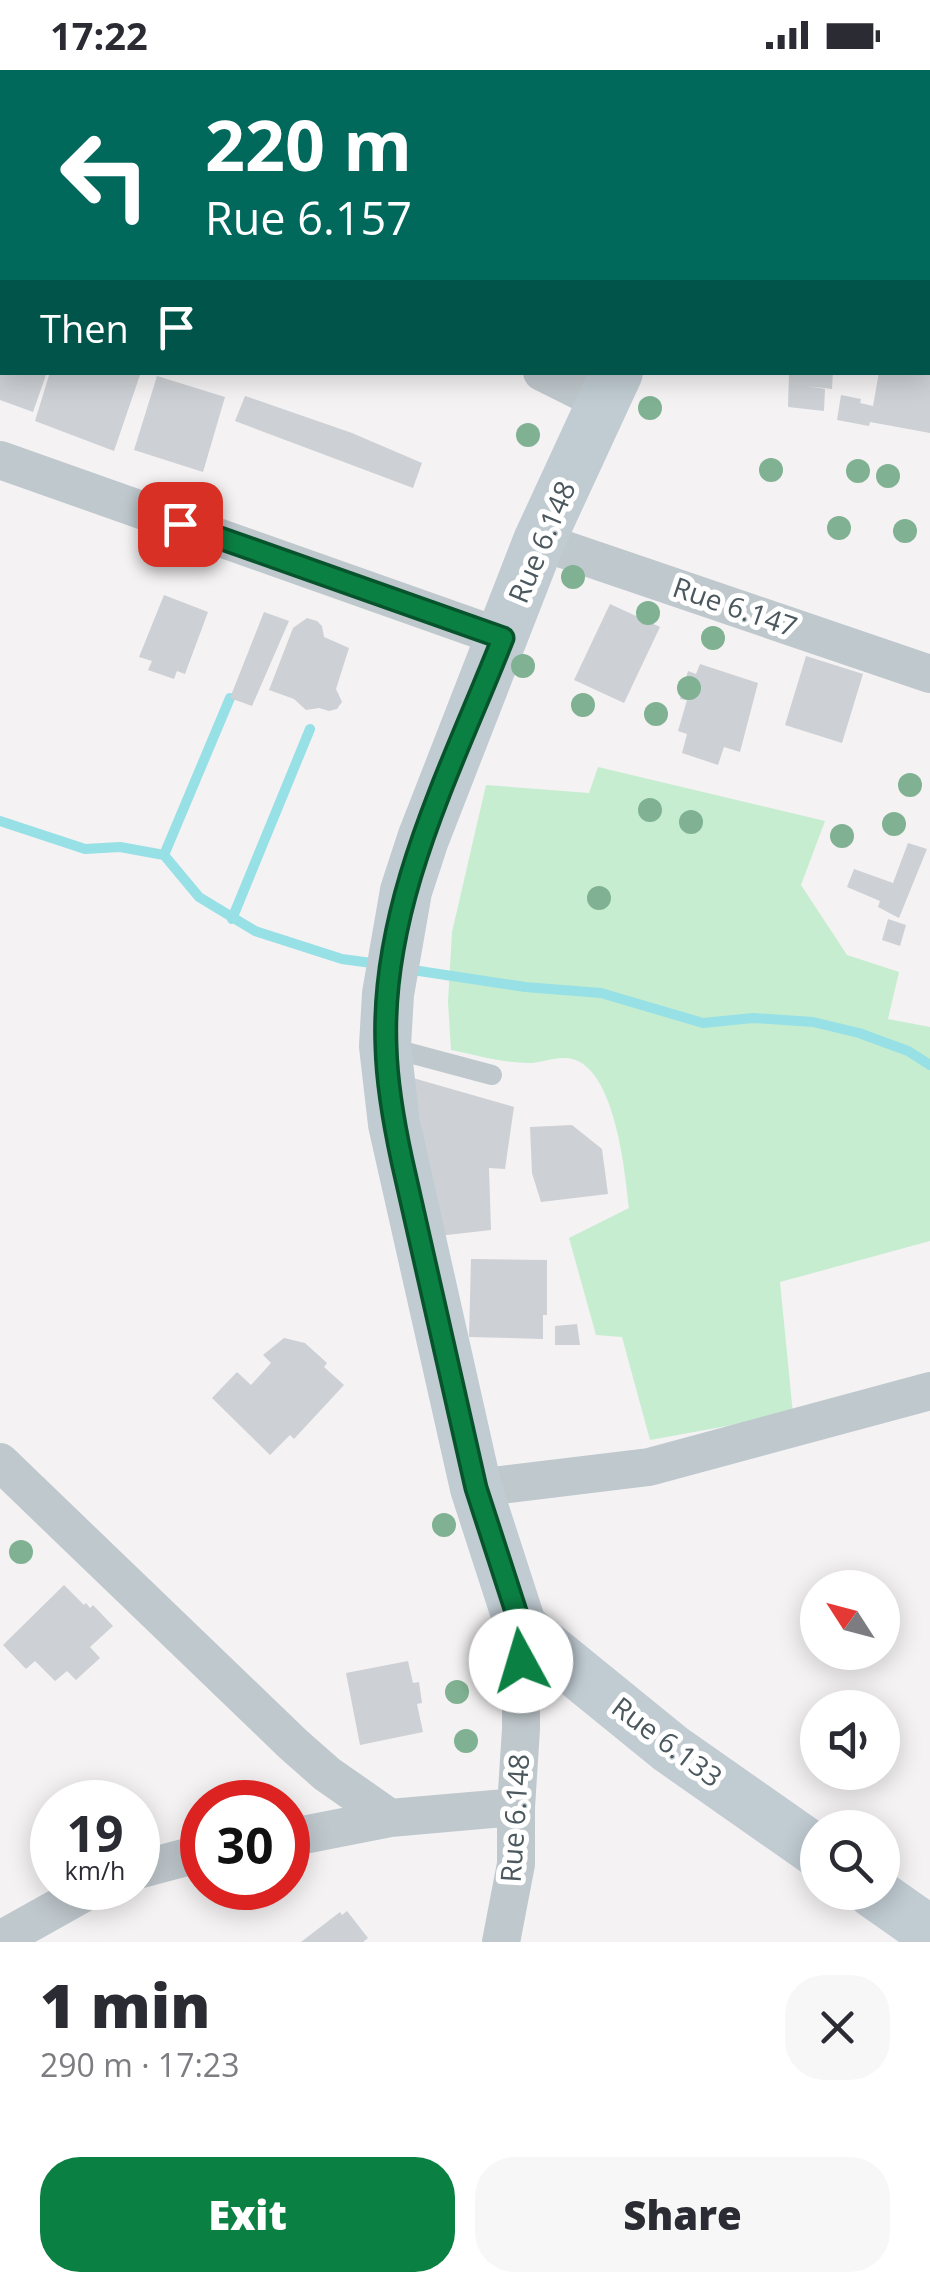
<!DOCTYPE html>
<meta charset="utf-8">
<style>
body{margin:0;font-family:"Open Sans",sans-serif;background:#f7f7f7;color:#2b2b33;height:100vh;display:flex;flex-direction:column;font-size:38px;white-space:nowrap}
*{box-sizing:border-box;margin:0}
p{font-size:32px;color:#7c7c81}
.icon{flex:none;width:55px;height:55px;fill:none;stroke:currentColor;stroke-width:2;stroke-linecap:round;stroke-linejoin:round}
.map{position:relative;height:1872px;overflow:hidden}
.sheet{display:flex;flex-direction:column;background:#fff;flex:1}
.sheet>*{flex:none}
.hud{position:absolute;left:0px;top:0px;width:930px;height:305px;box-shadow:0 5px 25px #0003;background:#00695c;color:#fff;overflow:hidden}
.needle{width:65px;rotate:306deg}
.fabs{position:absolute;left:800px;top:1500px;display:grid;gap:20px}
.fabs a{display:grid;place-items:center;width:100px;height:100px;border-radius:50%;background:#fff;box-shadow:0 5px 25px #0003;font-size:50px}
.speed{position:absolute;left:30px;top:1710px;display:flex;gap:20px;font-size:50px;font-weight:700;text-align:center}
.speed>*{display:grid;place-content:center;width:130px;height:130px;border-radius:50%;background:#fff;box-shadow:0 5px 25px #0003;line-height:1}
.speed small{font-size:25px;font-weight:400}
.speed .limit{border:15px solid #d22;background:#fff;color:#111}
.pin{position:absolute;display:grid;place-items:center;width:85px;height:85px;color:#fff;margin:-42px;border-radius:20px;box-shadow:0 5px 15px #0006}
.me{position:absolute;width:110px;margin:-55px;rotate:354deg;stroke-linejoin:round;filter:drop-shadow(0 0 8px #0008)}
.turn{display:flex;align-items:center;gap:35px;height:210px;padding:0 40px;font-size:45px}
.turn .icon{width:130px;height:130px;stroke-width:2.5}
.turn b{display:block;font-size:70px;line-height:85px}
.then{display:flex;align-items:center;height:95px;padding:0 40px;background:#0003;gap:20px;font-size:38px}
.round{display:grid;place-items:center;flex:none;width:105px;height:105px;border-radius:40px;background:#f7f7f7}
.overview{display:flex;align-items:center;justify-content:space-between;height:170px;padding:0 40px}
h1{font-size:60px;font-weight:800;line-height:75px}
.primary-button{display:flex;gap:20px;margin-top:auto;padding:20px 40px}
.primary-button a{flex:1;height:115px;border-radius:40px;background:#0b8043;color:#fff;font-size:40px;font-weight:800;line-height:115px;text-align:center}
.primary-button a+a{background:#f7f7f7;color:#2b2b33}
.status{display:flex;justify-content:space-between;align-items:center;height:70px;padding:0 50px;background:#fff;direction:ltr}
.status svg{height:28px;fill:currentColor}
.map>svg:first-child{display:block}
.green{fill:#c6edd0}
.lines{fill:none;stroke-linecap:round;stroke-linejoin:round}
.stream{stroke:#97e0e6;stroke-width:10}
.building{fill:#cdd0d4}
.lane{stroke:#bfc8cd;stroke-width:20}
.street{stroke:#bfc8cd;stroke-width:38}
.secondary{stroke:#c0cbd2;stroke-width:52}
.tree{fill:#7fb192}
.route-casing{stroke:#07532c;stroke-width:25}
.route{stroke:#0b8043;stroke-width:18}
.labels{text-anchor:middle;stroke-width:10;stroke-linejoin:round;paint-order:stroke}
.street-label{font-size:28px;fill:#4b585e;stroke:#fff}
</style>
<div class="status"><b>17:22</b><svg viewBox="0 0 49 12"><path d="M0 12V9h3v3zM5 12V6h3v6zM10 12V3h3v9zM15 12V0h3v12zM26 1h20v11H26zM47 4h2v5h-2z"/></svg></div>
<div class="map">
<svg width="930" height="1872" viewBox="0 0 930 1872">
<rect width="100%" height="100%" fill="#f4f2f3"/>
<path class="green" d="M0 0H364L365 2H2V119Z
M598 697 825 751 801 815 847 885 899 902 888 949 930 957V1171L780 1212 793 1344 650 1370 622 1267 596 1265 569 1168 629 1138C625 1102 615 992 567 988 554 987 541 993 528 993 503 993 476 985 451 980L448 932 452 862 486 715 589 723Z"/>
<g class="lines">
<path class="stream" d="M0 751 85 779 120 777 164 785 199 827 255 861 342 889 379 894
M164 785 230 628
M232 849 310 659
M406 899 525 917 601 923 703 953 753 948 813 952 859 963 908 981 930 995"/>
</g>
<path class="building" d="M0 302H47L33 342 0 330Z
M50 302 140 305 114 381 35 351Z
M789 302H833L832 319 807 316 825 319 824 341 788 337Z
M879 302H930V363L870 352 869 356 837 350 841 325 861 329 860 333 873 336Z
M157 306 225 327 203 402 134 380Z
M245 326 352 363 422 393 413 418 235 351Z
M164 525 208 542 185 604 177 601 174 609 148 600 152 591 139 587Z
M610 534 660 557 624 633 574 610Z
M264 542 289 551 252 636 230 628Z
M307 548 317 551 322 556 324 567 349 578 336 619 342 632 337 639 329 641 319 638 306 640 294 629 269 620 293 558Z
M806 586 863 604 842 673 785 655Z
M700 594 758 613 740 682 724 677 718 695 682 683 687 664 678 661 687 630 680 629 688 601 696 604Z
M908 773 927 779 899 848 878 837 880 831 847 817 854 799 893 813Z
M888 849 906 855 900 876 882 870Z
M413 1008 514 1037 505 1099 489 1098 491 1160 438 1166Z
M572 1055 602 1079 608 1124 541 1132 532 1103 530 1057Z
M471 1189 547 1190V1245H543V1269L469 1267Z
M577 1254 580 1275H555V1256Z
M284 1268 305 1273 327 1293 324 1297 344 1315 294 1369 290 1365 270 1385 212 1328 237 1302 251 1315 271 1293 263 1285Z
M64 1515 84 1535 86 1533 90 1538 93 1535 113 1556 90 1577 100 1588 76 1610 67 1601 55 1611 35 1591 26 1599 3 1575Z
M408 1591 413 1613 419 1612 422 1633 417 1634 423 1662 360 1675 346 1603Z
M347 1841 368 1868 363 1872H301L340 1842 342 1845Z"/>
<g class="lines">
<path class="lane" d="M387 977 492 1005"/>
<path class="street" d="M347 0 355 2
M0 92 2 93
M542 302 604 333
M0 390 503 568
M539 471 930 604
M0 1392 293 1674 327 1704 390 1748
M476 1418 649 1397 930 1321
M288 1768 390 1748 516 1737
M138 1800 202 1783
M0 1870 93 1818
M501 1872 516 1794V1737L521 1659V1557"/>
<path class="secondary" d="M762 2 763 0
M617 302 539 471 423 769 406 821 388 924 385 976 394 1054 476 1418 521 1557 671 1679 818 1782
M873 1822 930 1862"/>
</g>
<g class="tree">
<circle cx="650" cy="338" r="12"/>
<circle cx="528" cy="365" r="12"/>
<circle cx="771" cy="400" r="12"/>
<circle cx="858" cy="401" r="12"/>
<circle cx="888" cy="406" r="12"/>
<circle cx="839" cy="458" r="12"/>
<circle cx="905" cy="461" r="12"/>
<circle cx="573" cy="507" r="12"/>
<circle cx="648" cy="543" r="12"/>
<circle cx="713" cy="568" r="12"/>
<circle cx="523" cy="596" r="12"/>
<circle cx="689" cy="618" r="12"/>
<circle cx="583" cy="635" r="12"/>
<circle cx="656" cy="644" r="12"/>
<circle cx="910" cy="715" r="12"/>
<circle cx="650" cy="740" r="12"/>
<circle cx="691" cy="752" r="12"/>
<circle cx="894" cy="754" r="12"/>
<circle cx="842" cy="766" r="12"/>
<circle cx="599" cy="828" r="12"/>
<circle cx="444" cy="1455" r="12"/>
<circle cx="21" cy="1482" r="12"/>
<circle cx="457" cy="1622" r="12"/>
<circle cx="466" cy="1671" r="12"/>
</g>
<g class="lines">
<g class="route-casing">
<path id="route" d="M180 454 503 568C452 698 380 833 386 977 387 1015 394 1054 402 1091L476 1418 521 1557V1591"/>
</g>
<use href="#route" class="route"/>
</g>
<g class="labels">
<g class="street-label">
<text transform="translate(542 472) rotate(-67)" y="10">Rue 6.148</text>
<text transform="translate(735 537) rotate(19)" y="10">Rue 6.147</text>
<text transform="translate(667 1672) rotate(37)" y="10">Rue 6.133</text>
<text transform="translate(515 1748) rotate(-86)" y="10">Rue 6.148</text>
</g>
</g>
</svg>
<div class="fabs">
<a><svg class="needle" viewBox="-14 -14 28 28"><path d="M0-13l5 13h-10z" fill="#e53935"/><path d="M0 13l5-13h-10z" fill="#7c7c81"/></svg></a>
<a><svg class="icon" aria-label="sound" viewBox="0 0 24 24"><path d="M4 9h4l5-4v14l-5-4H4zM17 9q2 3 0 6"/></svg></a>
<a><svg class="icon" aria-label="search" viewBox="0 0 24 24"><circle cx="10" cy="10" r="6"/><path d="M15 15l6 6"/></svg></a>
</div>
<div class="speed"><div>19<small>km/h</small></div><div class="limit">30</div></div>
<div class="pin" style="left:180px;top:454px;background:#d93025"><svg class="icon" aria-label="arrive" viewBox="0 0 24 24"><path d="M6 21V4h12l-3 4 3 4H6"/></svg></div>
<svg class="me" style="left:521px;top:1591px" viewBox="-20 -20 40 40"><circle r="19" fill="#fff"/><path d="M0-13L10 11 0 6-10 11z" fill="#0b8043"/></svg>
<div class="hud">
<div class="turn"><svg class="icon" aria-label="left" viewBox="0 0 24 24"><path d="M17 20v-9H6M10 6l-5 5 5 5"/></svg><div><b>220 m</b>Rue 6.157</div></div>
<div class="then">Then<svg class="icon" aria-label="arrive" viewBox="0 0 24 24"><path d="M6 21V4h12l-3 4 3 4H6"/></svg></div>
</div>
</div>
<section class="sheet">
<div class="overview"><div><h1>1 min</h1><p>290 m · 17:23</p></div><a class="round"><svg class="icon" aria-label="close" viewBox="0 0 24 24"><path d="M6 6l12 12M18 6L6 18"/></svg></a></div>
<div class="primary-button"><a>Exit</a><a>Share</a></div>
</section>
